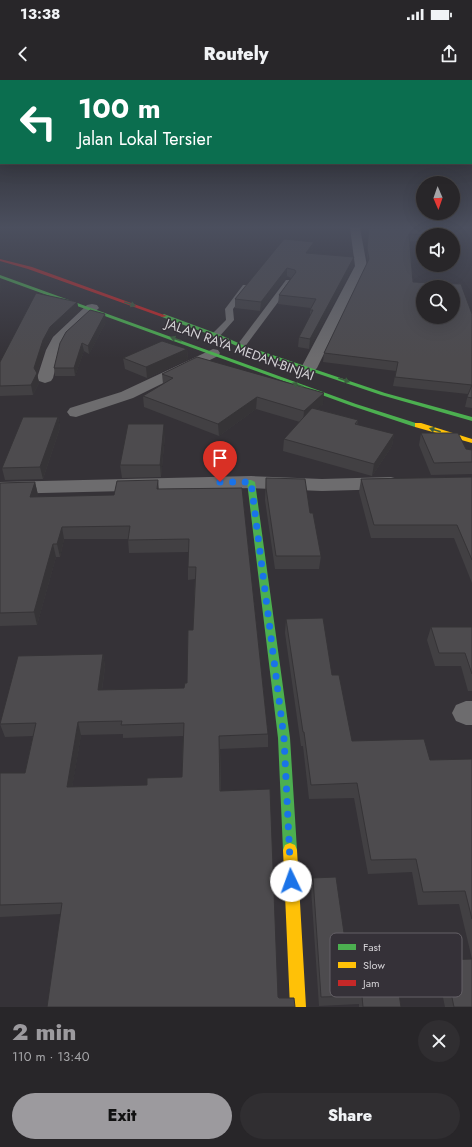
<!DOCTYPE html>
<meta charset="utf-8">
<style>
body{margin:0;font-family:Jost,sans-serif;background:#302e31;color:#f1f3f6;height:100vh;display:flex;flex-direction:column;font-size:15px;white-space:nowrap}
*{box-sizing:border-box;margin:0}
p{font-size:13px;color:#a5a5a8}
.icon{flex:none;width:22px;height:22px;fill:none;stroke:currentColor;stroke-width:2;stroke-linecap:round;stroke-linejoin:round}
.map{position:relative;height:927px;overflow:hidden}
.sheet{display:flex;flex-direction:column;background:#282629;flex:1}
.sheet>*{flex:none}
.top-card{position:absolute;left:0px;top:0px;width:472px;height:84px;box-shadow:0 4px 16px #0002,0 0 0 1px #444346;background:#0b6e4f;color:#fff;overflow:hidden}
.needle{width:26px;rotate:178deg}
.controls{position:absolute;left:416px;top:96px;display:grid;gap:8px}
.controls a{display:grid;place-items:center;width:44px;height:44px;border-radius:50%;background:#282629;box-shadow:0 4px 16px #0002,0 0 0 1px #444346;font-size:20px}
.pin{position:absolute;display:grid;place-items:center;width:34px;height:34px;color:#fff;margin:-41px -17px;border-radius:50% 50% 50% 0;rotate:-45deg;box-shadow:0 0 4px #0007}
.pin .icon{rotate:45deg}
.me{position:absolute;width:44px;margin:-22px;rotate:357deg;stroke-linejoin:round;filter:drop-shadow(0 0 3px #0008)}
.turn{display:flex;align-items:center;gap:14px;height:84px;padding:0 12px;font-size:18px}
.turn .icon{width:52px;height:52px;stroke-width:2.5}
.turn b{display:block;font-size:28px;line-height:34px}
.round{display:grid;place-items:center;flex:none;width:42px;height:42px;border-radius:21px;background:#302e31}
.summary{display:flex;align-items:center;justify-content:space-between;height:68px;padding:0 12px}
h1{font-size:24px;font-weight:800;line-height:30px;color:#9c9a9e}
.primary-button{display:flex;gap:8px;margin-top:auto;padding:8px 12px}
.primary-button a{flex:1;height:46px;border-radius:24px;background:#9c9a9e;color:#111;font-size:16px;font-weight:800;line-height:46px;text-align:center}
.primary-button a+a{background:#302e31;color:#f1f3f6}
.status{display:flex;justify-content:space-between;align-items:center;height:28px;padding:0 20px;background:#282629;direction:ltr}
.status svg{height:11px;fill:currentColor}
header{display:flex;justify-content:space-between;align-items:center;height:52px;padding:0 12px;background:#282629;font-size:18px;font-weight:800}
.map>svg:first-child{display:block}
.lines{fill:none;stroke-linecap:round;stroke-linejoin:round}
.lane{fill:#6d6c6e;fill-rule:evenodd}
.street{fill:#6d6c6e;fill-rule:evenodd}
.fast{fill:#4caf50;fill-rule:evenodd}
.slow{fill:#ffc107;fill-rule:evenodd}
.jam{fill:#c62828;fill-rule:evenodd}
.wall{fill:#424043;fill-rule:evenodd}
.shaded-wall{fill:#363437}
.building{fill:#4d4b4e;stroke:#363437;fill-rule:evenodd}
.oneway{fill:#3d5d40}
.route{stroke:#1a73e8;stroke-width:7;stroke-dasharray:0 12.6}
.labels{text-anchor:middle;stroke-width:3;stroke-linejoin:round;paint-order:stroke}
.far-street-label{font-size:13px;fill:#d4d2d6;stroke:#353138}
.key{fill:#353138;stroke:#656167;stroke-width:1}
.key-label{font-size:11px;fill:#d4d2d6}
</style>
<div class="status"><b>13:38</b><svg viewBox="0 0 49 12"><path d="M0 12V9h3v3zM5 12V6h3v6zM10 12V3h3v9zM15 12V0h3v12zM26 1h20v11H26zM47 4h2v5h-2z"/></svg></div>
<header><svg class="icon" aria-label="back" viewBox="0 0 24 24"><path d="M15 5l-7 7 7 7"/></svg>Routely<svg class="icon" aria-label="share" viewBox="0 0 24 24"><path d="M12 15V3M7 8l5-5 5 5M5 13v7h14v-7"/></svg></header>
<div class="map">
<svg width="472" height="927" viewBox="0 0 472 927">
<rect width="100%" height="100%" fill="#353237"/>
<g class="lines">
<path class="lane" d="M286 200H289L293 202 244 268H238L237 266 238 264Z
M243 205H246L250 207 233 229 234 240 219 257H213L212 255 213 253 226 240 225 229Z"/>
<path class="street" d="M350 148H360L367 186 317 288 314 291 309 293 304 291 301 288 355 186Z
M92 224 97 225 99 228 66 259 60 270 53 298 51 301 45 303 39 301 37 298 46 270 53 257 87 225Z
M213 269 218 270 220 273 218 276 133 318 76 337 70 336 67 332 70 328 121 312Z
M251 396 322 399 391 397 398 399 401 403 398 407 391 409 322 411 251 408 0 414V402Z
M466 621H472V645H466L456 641 452 633 456 625Z"/>
<path class="fast" d="M0 195 356 324 422 345 418 347H415L352 326 0 198Z
M164 234 218 254 243 265 385 313 472 337V341L381 315 239 267 214 256 162 237 161 236Z
M248 400H251L255 402 290 658 297 770 295 775 290 777 285 775 283 770 278 658 247 402Z"/>
<path class="slow" d="M415 343H421L472 359V363L415 347Z
M290 763 295 765 297 770 306 927H290L283 770 285 765Z"/>
<path class="jam" d="M0 179 32 187 167 236 162 237 28 189 0 181Z"/>
</g>
<path class="wall" d="M369 148 453 155H423V162L409 161 413 202 472 234V328L465 327 468 314 393 306 396 291 323 282 324 273 368 182 367 175Z
M313 170 311 173 354 177 353 186 309 269 298 267 299 257 310 237V230L311 228 278 224 279 215 291 198 287 196 260 231 235 228V219Z
M77 222 79 231 52 256 45 269 37 293 39 303 33 315 0 316V282Z
M106 242 89 274 84 271 75 296H55L54 288Z
M187 269 188 279 147 298 125 289 123 278Z
M162 294 323 324 317 329 358 340 357 345 394 354 392 366 372 396 283 371 284 359 300 342 256 329 219 356 144 327 143 316 163 304Z
M58 337 60 348 43 399 5 400 2 388Z
M421 353 466 369 472 370V394L431 395 419 365Z
M165 355 161 397 122 398 120 385Z
M472 397V503L454 458H371L359 412 361 399Z
M266 398 310 433 321 476 319 489H275L265 420Z
M35 402 38 415 37 417 114 415 159 409 242 408 268 654V667L220 669 221 711 278 917 295 927 61 834 0 837V693H25L33 656 5 657 0 644 103 574 105 587 102 610 184 608 187 603 193 550 195 499 188 500V487L189 472 129 473 128 459H64L60 477H56L37 545 0 546V403ZM123 654V658L183 656 182 697 147 705 72 707 81 655Z
M286 539 332 595 352 661 430 680 472 679V879L459 824 418 825 412 792 368 794 354 718 309 719 303 666H301L285 553Z
M431 547H472V611H468L461 586H435L427 560Z
M313 798 345 860 401 927H359V924L319 926 311 808Z
M444 880 472 927H445L438 893Z"/>
<path class="shaded-wall" d="M314 162 313 170 306 182V173Z
M354 177 353 186 309 269 310 259Z
M287 188V196L260 231 261 222Z
M1 201 2 210 0 214V202Z
M77 222 79 231 52 256 45 269 37 293 39 303 33 315 31 305 34 288 43 260 50 247Z
M105 234 106 242 89 274 88 266Z
M82 263 84 271 75 296 74 288Z
M187 269 188 279 147 298 146 287Z
M324 313 323 324 303 343 304 331Z
M257 317 256 329 219 356 218 344Z
M58 337 60 348 43 399 40 387Z
M164 344 165 355 161 397 160 385Z
M394 354 392 366 372 396 374 384Z
M158 400 159 412 157 409Z
M35 402 38 415 33 429 30 417Z
M62 447 64 459 60 477 57 464Z
M53 464 56 477 37 545 34 532Z
M103 574 105 587 100 623 98 610Z
M78 642 81 655 70 720 67 707Z"/>
<path class="building" d="M369 148H451L453 155H431L409 154 413 202 461 204 472 234V305L395 297 398 282 324 273 369 179 367 168ZM423 207H453V237H423Z
M284 159 314 162 306 173 354 177 310 259 299 257 313 230H310L316 219 279 215 296 192 295 190 287 188 261 222 235 219Z
M36 213 77 222 50 247 43 260 34 288 37 293 31 305 0 306V282Z
M90 230 105 234 88 266 82 263 74 288H54L60 263 66 252Z
M162 261 187 269 146 287 123 278Z
M197 277 324 313 304 331 257 317 218 344 143 316 173 298 162 294Z
M472 305V318L467 317Z
M312 328 358 340 355 344 394 354 374 384 284 359Z
M23 337H58L40 387 2 388Z
M128 344H164L160 385H120Z
M421 353H458L466 369 472 370V382L434 383Z
M472 397V480L457 445H374L361 399Z
M266 398 305 399 310 433H313L321 476H276L266 408Z
M158 400 157 409 242 408 268 654 219 656 220 711 270 709 278 917 279 918H294L295 927H47L62 823 0 825V693H25L36 643 0 644 18 576 103 574 98 610 184 608 185 603H187L188 550H193L196 487H188L189 459 128 460 130 446 62 447 57 464H53L34 532 0 533V403L35 402 30 417 114 415 117 401ZM122 641 121 645 184 643 182 697 147 698V705L67 707 78 642Z
M323 538 332 595H339L352 661 424 659 430 680 472 679V839L465 811 423 812 416 779 371 780 357 703 311 705 304 652H303L286 539Z
M431 547H472V594L465 573H439Z
M336 797 345 860 391 861 401 927H363L362 916 321 917 313 798Z
M472 879V927H454L444 880Z"/>
<defs><path id="oneway-solid" d="M-6-.8H1V-3.2L6.5 0L1 3.2V.8H-6Z"/></defs>
<g class="oneway">
<use href="#oneway-solid" transform="translate(130 224) rotate(20)"/>
<use href="#oneway-solid" transform="translate(176 259) rotate(-160)"/>
<use href="#oneway-solid" transform="translate(344 300) rotate(20)"/>
<use href="#oneway-solid" transform="translate(298 305) rotate(-160)"/>
<use href="#oneway-solid" transform="translate(435 350) rotate(-163)"/>
</g>
<linearGradient id="sky" x2="0" y2="1"><stop stop-color="#1d1c1e"/><stop offset="0.53" stop-color="#4b4f5e"/><stop offset="1" stop-color="#4b4f5e" stop-opacity="0"/></linearGradient>
<rect width="472" height="278" fill="url(#sky)"/>
<g class="lines">
<path class="route" d="M220 402H251L284 658 291 801"/>
</g>
<g class="labels">
<g class="far-street-label">
<text transform="translate(240 269) rotate(20)" y="5">JALAN RAYA MEDAN-BINJAI</text>
</g>
</g>
<rect x="330" y="853" width="132" height="64" rx="6" class="key"/>
<rect x="338" y="864" width="18" height="6" fill="#4caf50"/>
<rect x="338" y="882" width="18" height="6" fill="#ffc107"/>
<rect x="338" y="900" width="18" height="6" fill="#c62828"/>
<g class="key-label">
<text x="363" y="871">Fast</text>
<text x="363" y="889">Slow</text>
<text x="363" y="907">Jam</text>
</g>
</svg>
<div class="controls">
<a><svg class="needle" viewBox="-14 -14 28 28"><path d="M0-13l5 13h-10z" fill="#e53935"/><path d="M0 13l5-13h-10z" fill="#a5a5a8"/></svg></a>
<a><svg class="icon" aria-label="sound" viewBox="0 0 24 24"><path d="M4 9h4l5-4v14l-5-4H4zM17 9q2 3 0 6"/></svg></a>
<a><svg class="icon" aria-label="search" viewBox="0 0 24 24"><circle cx="10" cy="10" r="6"/><path d="M15 15l6 6"/></svg></a>
</div>
<div class="pin" style="left:220px;top:402px;background:#d93025"><svg class="icon" aria-label="arrive" viewBox="0 0 24 24"><path d="M6 21V4h12l-3 4 3 4H6"/></svg></div>
<svg class="me" style="left:291px;top:801px" viewBox="-20 -20 40 40"><circle r="19" fill="#fff"/><path d="M0-13L10 11 0 6-10 11z" fill="#1a73e8"/></svg>
<div class="top-card">
<div class="turn"><svg class="icon" aria-label="left" viewBox="0 0 24 24"><path d="M17 20v-9H6M10 6l-5 5 5 5"/></svg><div><b>100 m</b>Jalan Lokal Tersier</div></div>
</div>
</div>
<section class="sheet">
<div class="summary"><div><h1>2 min</h1><p>110 m · 13:40</p></div><a class="round"><svg class="icon" aria-label="close" viewBox="0 0 24 24"><path d="M6 6l12 12M18 6L6 18"/></svg></a></div>
<div class="primary-button"><a>Exit</a><a>Share</a></div>
</section>
